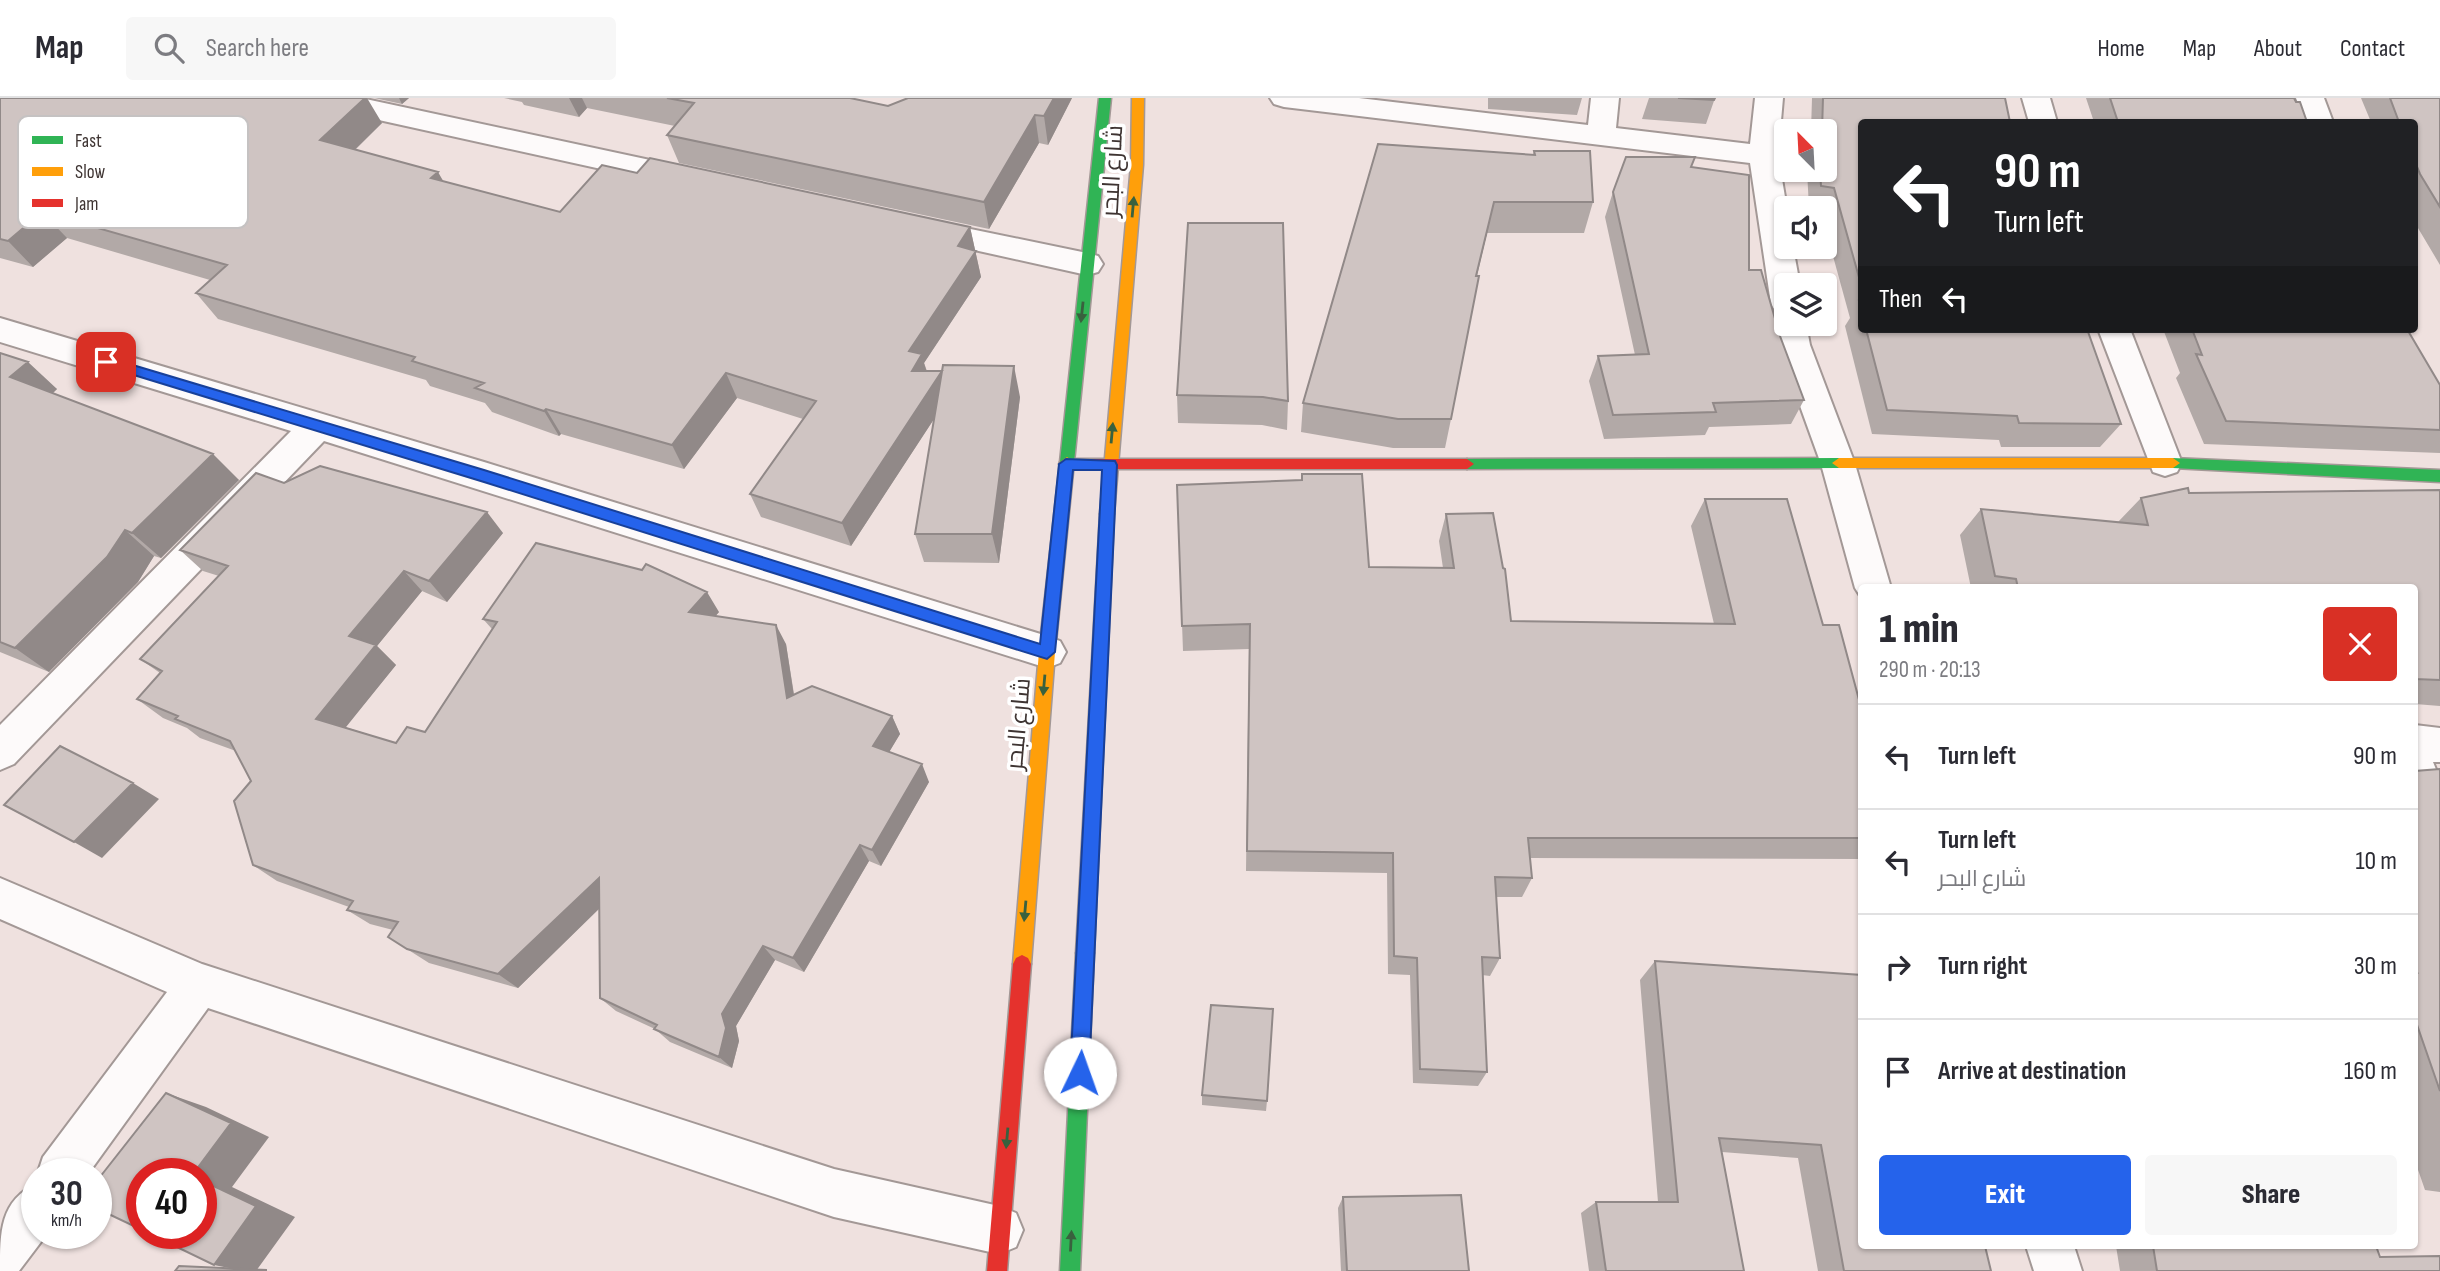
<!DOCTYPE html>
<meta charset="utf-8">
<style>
body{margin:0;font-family:"Sofia Sans Condensed",Cairo,sans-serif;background:#f7f7f7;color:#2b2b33;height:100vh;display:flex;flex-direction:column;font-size:26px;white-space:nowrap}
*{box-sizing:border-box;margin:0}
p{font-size:23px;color:#7c7c81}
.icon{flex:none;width:38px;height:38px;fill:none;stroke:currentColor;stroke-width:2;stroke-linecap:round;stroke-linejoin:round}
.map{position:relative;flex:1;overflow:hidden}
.side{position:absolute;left:1858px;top:486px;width:560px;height:665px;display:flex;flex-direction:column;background:#fff;border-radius:7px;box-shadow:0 2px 5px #0004}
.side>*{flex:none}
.top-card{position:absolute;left:1858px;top:21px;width:560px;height:214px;border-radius:7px;box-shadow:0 2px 5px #0004;background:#202124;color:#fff;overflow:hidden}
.needle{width:46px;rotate:336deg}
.controls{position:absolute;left:1774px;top:21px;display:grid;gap:14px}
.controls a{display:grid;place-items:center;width:63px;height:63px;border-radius:7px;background:#fff;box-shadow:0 2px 5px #0004;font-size:35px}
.speed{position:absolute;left:21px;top:1060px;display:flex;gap:14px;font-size:35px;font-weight:700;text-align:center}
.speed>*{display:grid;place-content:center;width:91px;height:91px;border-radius:50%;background:#fff;box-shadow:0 2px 5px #0004;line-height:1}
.speed small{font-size:18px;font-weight:400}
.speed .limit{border:10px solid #d22;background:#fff;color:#111}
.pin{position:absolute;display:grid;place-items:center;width:60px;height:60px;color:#fff;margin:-30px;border-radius:14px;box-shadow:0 4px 10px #0006}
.me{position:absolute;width:77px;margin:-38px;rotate:3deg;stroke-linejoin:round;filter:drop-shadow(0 0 5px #0008)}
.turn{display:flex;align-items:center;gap:24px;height:147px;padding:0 21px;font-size:32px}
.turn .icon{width:91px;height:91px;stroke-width:2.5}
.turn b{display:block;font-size:49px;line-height:60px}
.then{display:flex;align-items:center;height:66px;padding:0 21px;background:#0003;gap:14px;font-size:26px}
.round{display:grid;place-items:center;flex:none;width:74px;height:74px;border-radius:7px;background:#f7f7f7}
.summary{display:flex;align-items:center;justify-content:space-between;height:119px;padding:0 21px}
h1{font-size:42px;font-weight:800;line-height:52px}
.primary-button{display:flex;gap:14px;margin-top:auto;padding:14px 21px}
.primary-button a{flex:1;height:80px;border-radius:7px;background:#2563eb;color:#fff;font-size:28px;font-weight:800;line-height:80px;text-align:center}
.primary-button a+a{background:#f7f7f7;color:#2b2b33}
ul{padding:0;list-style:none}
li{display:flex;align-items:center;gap:21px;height:105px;padding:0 21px;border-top:2px solid #e1e1e2}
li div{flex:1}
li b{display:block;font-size:26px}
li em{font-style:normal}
header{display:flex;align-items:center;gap:42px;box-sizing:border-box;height:98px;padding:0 35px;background:#fff;border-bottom:2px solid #e1e1e2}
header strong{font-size:33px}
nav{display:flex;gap:38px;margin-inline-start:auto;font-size:24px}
.search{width:490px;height:63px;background:#f7f7f7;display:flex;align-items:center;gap:18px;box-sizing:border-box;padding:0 24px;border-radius:7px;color:#7c7c81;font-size:26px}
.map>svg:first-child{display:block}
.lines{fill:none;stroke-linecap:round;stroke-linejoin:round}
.street-casing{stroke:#a39896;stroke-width:4}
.fast-casing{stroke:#a39896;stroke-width:3}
.slow-casing{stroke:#a39896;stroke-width:3}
.jam-casing{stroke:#a39896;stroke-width:3}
.street{fill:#fdfafa;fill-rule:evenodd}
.fast{fill:#30b455;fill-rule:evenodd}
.slow{fill:#ff9f0a;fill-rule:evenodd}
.jam{fill:#e5322d;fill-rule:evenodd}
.wall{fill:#b2a9a7}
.shaded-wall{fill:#918988}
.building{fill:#cfc4c2;stroke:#918988;stroke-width:2}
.oneway{fill:#39613e}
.route{fill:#2563eb;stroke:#184099;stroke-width:2}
.labels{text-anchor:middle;stroke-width:7;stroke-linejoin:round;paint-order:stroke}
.street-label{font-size:24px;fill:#3e3432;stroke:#fff}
.key{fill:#fff;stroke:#c5c2c2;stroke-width:2}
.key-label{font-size:19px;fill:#3e3432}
</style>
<header>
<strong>Map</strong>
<div class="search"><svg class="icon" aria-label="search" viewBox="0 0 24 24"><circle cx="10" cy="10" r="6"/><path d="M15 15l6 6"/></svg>Search here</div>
<nav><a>Home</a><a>Map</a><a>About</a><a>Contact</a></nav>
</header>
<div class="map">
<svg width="2440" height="1173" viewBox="0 0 2440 1173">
<rect width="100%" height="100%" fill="#efe1df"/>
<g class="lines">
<g class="street-casing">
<path id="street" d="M306 0H361L692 71 702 74 707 81 702 88 692 91 320 9 310 6Z
M1270 0H1359L1588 27 1591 0H1619L1616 30 1750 46 1755 0H1783L1778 57 1787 111V149H1793L1800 187H1787V226H1806L1810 247 1855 366 1891 490H1862V501L1855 490 1821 366 1778 247 1774 226 1779 218 1784 216 1776 214 1771 206 1750 65 1284 9 1274 6Z
M2022 0H2050L2057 24H2029Z
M2296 0H2324L2333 24H2305Z
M922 121 1087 155 1098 158 1103 166 1098 174 1087 177 911 138 907 131 911 124Z
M0 220 484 364 1047 538 1060 543 1066 554 1060 565 1047 570 324 343 14 666 0 672V627L291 333 0 244Z
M2098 231H2130L2182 365 2177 374 2165 378 2153 374Z
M2415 627 2440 630V664H2433L2440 681V753L2425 747 2415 722Z
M0 780 202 866 834 1071 999 1108 1016 1115 1023 1132 1016 1149 999 1156 834 1119 208 910 88 1076 37 1077 43 1059 167 894 0 821Z
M37 1085V1136H47L19 1173H0C0 1133 0 1103 37 1085Z
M2026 1148H2074L2082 1173H2034Z"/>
</g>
<g class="fast-casing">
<path id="fast" d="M1099 0H1111L1074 364 1067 369 1060 364Z
M1839 360 1846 365 1839 370 1467 371 1460 366 1467 361Z
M2173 360 2440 372V384L2173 370 2166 365Z
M1085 847 1091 849 1094 855 1080 1173H1060L1076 855 1079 849Z"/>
</g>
<g class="slow-casing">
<path id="slow" d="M1132 0H1144L1143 67 1114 416 1107 422 1100 416 1131 67Z
M1067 359 1074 364 1055 554 1031 866 1028 872 1022 875 1016 872 1013 866 1039 554 1060 364Z
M1839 360H2173L2180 365 2173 370H1839L1832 365Z"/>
</g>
<g class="jam-casing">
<path id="jam" d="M1066 361H1467L1474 366 1467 371H1066L1059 366Z
M1107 410 1114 416 1094 855 1091 861 1085 863 1079 861 1076 855 1100 416Z
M1022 857 1028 860 1031 866 1007 1173H987L1013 866 1016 860Z"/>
</g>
<use href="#street" class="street"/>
<use href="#fast" class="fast"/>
<use href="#slow" class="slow"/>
<use href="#jam" class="jam"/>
</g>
<path class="wall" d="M0 0 382 25 356 51 443 83 560 114 637 75 970 129 981 179 924 265 927 273 1020 299 999 465 924 464 915 436 934 321 851 448 761 419 750 396 803 321 737 300 684 371 561 336 559 338 492 314 485 305 430 288 426 282 218 221 196 195 210 182 67 140 33 169 0 160Z
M374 0H409L402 6Z
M504 0H850L888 8 1072 0 1048 47 1039 45 989 131 679 65 667 37 675 28 587 10 579 19 524 7 522 4Z
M1488 0H1582L1577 17 1488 11Z
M1649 0H1715L1706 26 1642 21Z
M1812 0H2005L1862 24V231H2087L2121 326 2100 349H2001L1999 342 1872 336 1845 228 1850 220 1825 129V110H1809L1807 72H1825V33H1811Z
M2086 0H2294L2307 24H2094Z
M2361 0H2440V167L2415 125V24H2371Z
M1534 53 1593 104 1584 135H1487L1477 178 1451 321 1445 350H1393L1301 334 1303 305 1533 57Z
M1691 69 1749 172 1780 238 1804 302 1791 326 1709 329 1705 337 1604 341 1589 283 1598 258 1635 257 1605 119 1613 94Z
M1188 125 1288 303 1287 332 1262 327 1178 325 1177 297Z
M2163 231H2407L2440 287V355L2204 346 2176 280 2180 275Z
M0 255 57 291 53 295 239 382 161 460 154 458 138 484 49 574 0 554Z
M1302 376 1369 469 1443 470 1439 443 1446 416 1511 523 1714 526 1691 428 1705 401 1823 527 1862 613V761L1530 760 1532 780 1522 799H1496L1500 860 1490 878 1482 877 1487 974 1478 988 1413 985 1410 877 1388 876 1387 775 1246 773 1249 551 1183 553 1177 387 1302 382Z
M284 385 503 435 447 504 422 493 377 548 396 567 345 629 396 645 425 634 492 531 483 521 719 514 715 518 786 546 794 596 892 618 900 636 889 654 929 684 881 768 869 763 804 874 775 862 736 928 739 943 732 970 670 944 655 931 616 913 600 900 599 811 518 890 429 865 388 839 393 832 370 826 347 812 349 809 277 783 253 767 251 683 236 653 200 640 187 630 163 620 137 601 160 575 140 561 219 478 203 473 180 452Z
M2440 392V608L2415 606V490H1971L1960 437 1981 411 2118 424 2141 400 2189 395Z
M2440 671V1094L2425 1092 2415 1063V673Z
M1655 863 1862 877V1148L1991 1173H1818L1798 1060 1722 1054 1744 1173H1589L1581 1115 1596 1104H1658L1640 882Z
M1202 997 1267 1003 1266 1013 1202 1007Z
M1343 1099 1469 1173H1341L1338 1110Z
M2116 1148H2376L2380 1159 2440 1173H2120Z"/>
<path class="shaded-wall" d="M365 0H367L382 25 338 68 320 42Z
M399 0H409L402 6Z
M569 0H582L587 10 579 19Z
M1054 0H1072L1048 47 1044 18Z
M1035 17 1039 45 989 131 984 104Z
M438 74 453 100 431 80Z
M1494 104 1487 135 1469 208 1476 178Z
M42 114 67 140 33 169 8 143Z
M970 129 981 179 924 265 929 281 912 273 909 253 958 148Z
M28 264 57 291 40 307 10 279Z
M1014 268 1020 299 999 465 992 436Z
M942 273 949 298 851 448 842 425Z
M726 275 737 300 684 371 672 347Z
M546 311 561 336 559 338 544 313Z
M213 356 239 382 161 460 132 435Z
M487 414 503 435 447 504 429 483Z
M125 432 154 458 138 484 49 574 15 550Z
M404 473 422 493 377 548 396 567 338 639 316 621 349 538Z
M707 494 719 514 702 534 689 514Z
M776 527 786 546 797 618 787 600Z
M892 618 900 636 882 666 873 648Z
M922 666 929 684 881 768 872 752Z
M133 685 159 701 102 760 74 744Z
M860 747 869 763 804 874 793 860Z
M599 780 615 795 518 890 498 876Z
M763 848 775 862 736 928 739 943 732 970 719 959 722 916Z
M166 995 206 1009 269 1039 232 1089 295 1119 256 1173H244L214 1167 201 1076H193Z"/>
<path class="building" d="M0 0H365L320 42 438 74 431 80 560 114 602 67 637 75 650 60 970 129 958 148 976 153 909 253 922 256 912 273H942L842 425 750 396 816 303 726 275 672 347 546 311 544 313 475 290 484 285 412 263 415 259 196 195 227 167 42 114 8 143 0 141Z
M667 0H850L888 8 908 0H1054L1044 18 1035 17 984 104 667 37 694 5Z
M1678 0H1715L1714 2Z
M1823 0H2005L2010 24H1862V190L1834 90 1821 88 1820 72H1825V33H1822Z
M2110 0H2294L2296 4H2300L2307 24H2118Z
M2390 0H2440V109L2420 76 2415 64V24H2399Z
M1378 46 1535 57 1534 53H1590L1593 104H1494L1476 178H1479L1451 321H1398L1303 305Z
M1626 59H1695L1691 69 1749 77V172H1761L1780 238 1804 302 1713 305 1716 314 1613 317 1598 258 1649 256 1613 94Z
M1188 125H1283L1288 303 1263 299 1177 297Z
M1859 203 1862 204V216Z
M1866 231H2087L2121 326 2019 325 2017 318 1887 312Z
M2192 231H2407L2440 287V332L2226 323 2196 256 2202 257Z
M0 255 28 264 10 279 213 356 132 435 125 432 107 459 15 550 0 544Z
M943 267 1014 268 992 436H915Z
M320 368 487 414 429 483 404 473 349 538 376 547 316 621 396 645 407 629 425 634 497 524 483 521 536 445 642 472 646 466 707 494 689 514 776 527 787 600 812 588 892 618 873 648 922 666 872 752 860 747 793 860 763 848 722 916 726 930 719 959 654 931 657 927 600 900 599 780 498 876 407 851 388 839 398 824 347 812 353 803 253 767 234 703 251 683 230 643 175 621 178 618 137 601 162 573 140 561 228 468 180 452 256 375 284 385Z
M1302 376H1362L1369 469 1454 470 1446 416 1493 415 1503 470 1505 471 1511 523 1735 526 1705 401H1787L1823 527H1839L1862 613V740H1528L1532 780 1495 779 1500 860 1482 859 1487 974 1420 971 1417 860 1394 858 1393 755 1247 753 1250 526 1182 528 1177 387 1302 382Z
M2188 390 2189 395 2440 392V582L2415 581V490H2018L2016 481 1995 478 1981 411 2148 427 2141 400Z
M60 648 133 685 74 744 4 707Z
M2440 671V993L2415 921V873L2417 874 2415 869V673Z
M1655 863 1862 877V1148H1985L1991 1173H1844L1821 1047 1719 1040 1744 1173H1606L1596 1104H1678Z
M1211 907 1273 911 1267 1003 1202 997Z
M166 995 231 1025 193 1076H142V1132L96 1110V1084Z
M201 1082 256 1108 214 1167 150 1136H201Z
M1461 1097 1469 1173H1347L1343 1099Z
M2153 1148H2376L2380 1159 2440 1158V1173H2157Z
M179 1168 267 1172 175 1173Z"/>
<defs><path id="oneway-solid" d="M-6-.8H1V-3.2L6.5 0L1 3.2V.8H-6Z" transform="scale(1.75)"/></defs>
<g class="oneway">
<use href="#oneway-solid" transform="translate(1133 109) rotate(-85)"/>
<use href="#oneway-solid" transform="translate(1082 214) rotate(96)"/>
<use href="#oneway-solid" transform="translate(1112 335) rotate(-85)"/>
<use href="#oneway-solid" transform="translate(1044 587) rotate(95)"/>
<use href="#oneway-solid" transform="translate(1025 813) rotate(95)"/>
<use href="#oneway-solid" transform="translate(1007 1040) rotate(95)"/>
<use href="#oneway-solid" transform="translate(1071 1143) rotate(-87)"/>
</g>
<path class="route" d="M106 259 484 372 1040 546 1059 366 1066 361 1115 363 1117 367 1089 975 1086 981 1080 984 1073 981 1070 975 1102 372H1073L1055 554 1047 561 484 384 101 267V260Z"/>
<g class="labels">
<g class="street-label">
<text transform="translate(1112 73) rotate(-87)" y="8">شارع البحر</text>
<text transform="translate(1018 626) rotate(-85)" y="8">شارع البحر</text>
</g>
</g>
<rect x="18" y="18" width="230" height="112" rx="10" class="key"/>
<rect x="32" y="38" width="31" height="8" fill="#30b455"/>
<rect x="32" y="69" width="31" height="9" fill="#ff9f0a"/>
<rect x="32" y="101" width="31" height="8" fill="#e5322d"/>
<g class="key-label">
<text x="75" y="49">Fast</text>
<text x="75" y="80">Slow</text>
<text x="75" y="112">Jam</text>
</g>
</svg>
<div class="controls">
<a><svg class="needle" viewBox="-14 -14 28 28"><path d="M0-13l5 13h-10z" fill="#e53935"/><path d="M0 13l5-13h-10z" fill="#7c7c81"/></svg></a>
<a><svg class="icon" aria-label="sound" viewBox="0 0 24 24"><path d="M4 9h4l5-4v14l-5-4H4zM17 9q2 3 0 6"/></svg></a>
<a><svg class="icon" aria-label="layers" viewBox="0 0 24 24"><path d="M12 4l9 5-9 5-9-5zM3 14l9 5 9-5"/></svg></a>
</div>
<div class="speed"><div>30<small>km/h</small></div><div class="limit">40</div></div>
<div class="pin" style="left:106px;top:264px;background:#d93025"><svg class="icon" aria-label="arrive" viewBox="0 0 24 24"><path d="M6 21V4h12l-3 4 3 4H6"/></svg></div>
<svg class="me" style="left:1080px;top:975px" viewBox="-20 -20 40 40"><circle r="19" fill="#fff"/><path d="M0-13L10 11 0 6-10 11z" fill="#2563eb"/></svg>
<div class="top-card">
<div class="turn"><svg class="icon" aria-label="left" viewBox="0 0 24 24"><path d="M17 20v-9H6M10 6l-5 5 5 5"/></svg><div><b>90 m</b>Turn left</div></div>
<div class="then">Then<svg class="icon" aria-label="left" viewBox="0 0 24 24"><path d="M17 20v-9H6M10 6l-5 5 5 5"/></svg></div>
</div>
<section class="side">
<div class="summary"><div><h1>1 min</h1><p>290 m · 20:13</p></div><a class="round" style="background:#d93025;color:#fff"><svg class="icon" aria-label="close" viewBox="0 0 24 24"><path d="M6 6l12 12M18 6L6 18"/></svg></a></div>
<ul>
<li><svg class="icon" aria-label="left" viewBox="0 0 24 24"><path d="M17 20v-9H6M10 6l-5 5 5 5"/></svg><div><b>Turn left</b></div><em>90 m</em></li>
<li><svg class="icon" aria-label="left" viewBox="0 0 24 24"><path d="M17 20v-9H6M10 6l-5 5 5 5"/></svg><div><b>Turn left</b><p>شارع البحر</p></div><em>10 m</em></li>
<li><svg class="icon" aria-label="right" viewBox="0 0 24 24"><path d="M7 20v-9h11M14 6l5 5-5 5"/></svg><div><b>Turn right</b></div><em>30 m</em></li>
<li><svg class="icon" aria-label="arrive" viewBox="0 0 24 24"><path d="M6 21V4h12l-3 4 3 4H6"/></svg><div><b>Arrive at destination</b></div><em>160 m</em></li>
</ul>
<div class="primary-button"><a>Exit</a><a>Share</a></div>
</section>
</div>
